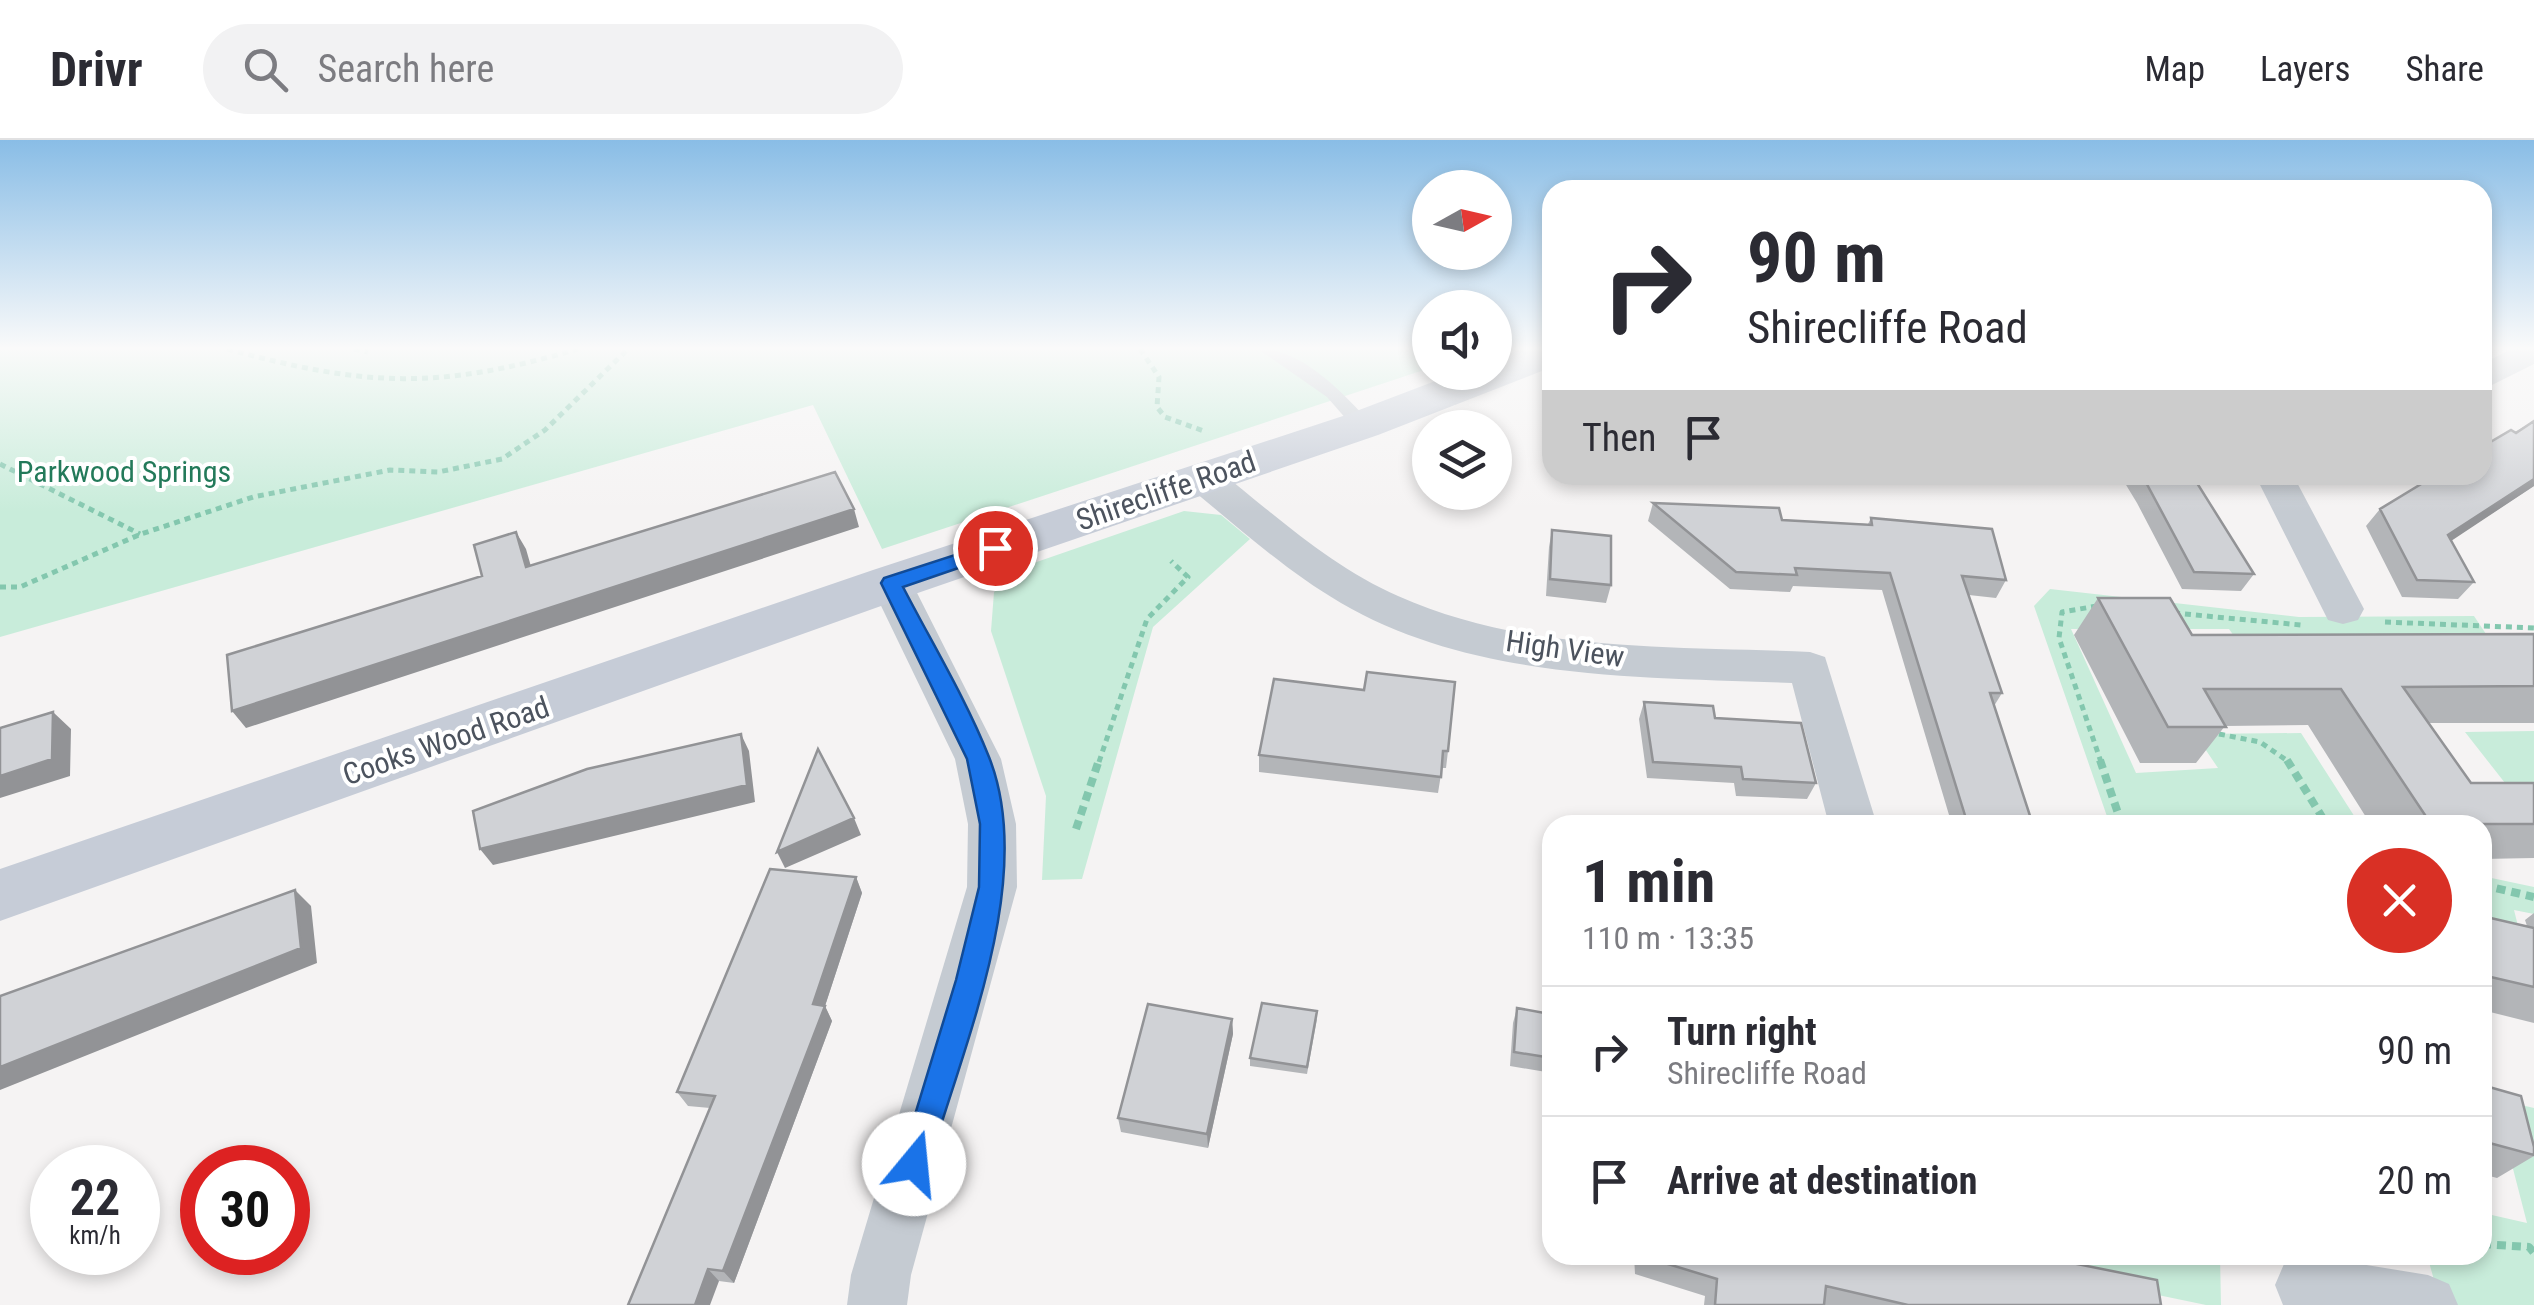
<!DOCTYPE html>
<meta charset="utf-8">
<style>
body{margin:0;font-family:"Roboto Condensed",sans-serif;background:#f2f2f3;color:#2b2b33;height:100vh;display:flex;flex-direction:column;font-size:38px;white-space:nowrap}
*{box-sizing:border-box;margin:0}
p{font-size:32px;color:#7c7c81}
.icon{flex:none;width:55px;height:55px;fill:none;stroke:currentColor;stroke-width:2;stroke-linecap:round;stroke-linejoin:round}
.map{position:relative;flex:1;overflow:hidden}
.sheet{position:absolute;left:1542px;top:675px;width:950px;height:450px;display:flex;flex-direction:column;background:#fff;border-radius:30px;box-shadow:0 5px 15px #0003}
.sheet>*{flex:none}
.banner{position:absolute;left:1542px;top:40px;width:950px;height:305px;border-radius:30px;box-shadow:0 5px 15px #0003;background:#fff;color:#2b2b33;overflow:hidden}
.needle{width:65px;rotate:82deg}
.fabs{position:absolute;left:1412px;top:30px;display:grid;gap:20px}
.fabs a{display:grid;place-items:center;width:100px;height:100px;border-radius:50%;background:#fff;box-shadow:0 5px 15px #0003;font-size:50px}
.speed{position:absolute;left:30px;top:1005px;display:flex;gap:20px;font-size:50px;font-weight:700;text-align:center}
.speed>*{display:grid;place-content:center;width:130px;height:130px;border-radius:50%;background:#fff;box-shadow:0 5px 15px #0003;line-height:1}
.speed small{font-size:25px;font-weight:400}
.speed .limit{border:15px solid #d22;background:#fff;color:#111}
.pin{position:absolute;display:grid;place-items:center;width:85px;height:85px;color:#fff;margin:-42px;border:5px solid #fff;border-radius:50%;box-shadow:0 2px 10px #0007}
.me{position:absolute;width:110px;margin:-55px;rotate:17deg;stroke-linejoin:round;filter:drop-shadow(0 0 8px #0008)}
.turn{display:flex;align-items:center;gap:35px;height:210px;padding:0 40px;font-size:45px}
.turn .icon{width:130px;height:130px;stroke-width:2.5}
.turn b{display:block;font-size:70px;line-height:85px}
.then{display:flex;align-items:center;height:95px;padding:0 40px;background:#0003;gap:20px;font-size:38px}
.round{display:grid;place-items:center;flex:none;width:105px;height:105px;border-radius:52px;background:#f2f2f3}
.overview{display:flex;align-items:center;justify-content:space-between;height:170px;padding:0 40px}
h1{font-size:60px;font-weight:700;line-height:75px}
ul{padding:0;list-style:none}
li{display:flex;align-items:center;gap:30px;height:130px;padding:0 40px;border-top:2px solid #e1e1e2}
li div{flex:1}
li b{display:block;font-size:38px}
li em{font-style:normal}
header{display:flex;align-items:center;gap:60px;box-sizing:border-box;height:140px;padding:0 50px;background:#fff;border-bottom:2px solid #e1e1e2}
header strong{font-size:48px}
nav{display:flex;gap:55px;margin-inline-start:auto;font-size:35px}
.search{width:700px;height:90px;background:#f2f2f3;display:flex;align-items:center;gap:25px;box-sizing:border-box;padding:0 35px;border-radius:55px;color:#7c7c81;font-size:38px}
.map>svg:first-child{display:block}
.green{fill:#c8ecda}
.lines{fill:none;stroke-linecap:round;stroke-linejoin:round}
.path-far1{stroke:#83c7ae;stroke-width:5;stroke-dasharray:6 5;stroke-linecap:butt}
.path{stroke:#83c7ae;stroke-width:8;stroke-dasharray:9 6;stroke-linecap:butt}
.lane{fill:#c5cbd2;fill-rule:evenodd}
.street{fill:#c5cbd2;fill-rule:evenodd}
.secondary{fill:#c6ccd7;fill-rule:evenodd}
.wall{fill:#b3b5b8}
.shaded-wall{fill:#929396}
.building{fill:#d0d2d6;stroke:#929396;stroke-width:2.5}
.route{fill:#1a73e8;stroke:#114b97;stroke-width:2.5}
.labels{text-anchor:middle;stroke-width:8;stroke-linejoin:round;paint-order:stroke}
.park-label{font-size:30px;fill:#237a5a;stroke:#fff}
.street-label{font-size:30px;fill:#4c535e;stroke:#fff}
</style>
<header>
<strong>Drivr</strong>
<div class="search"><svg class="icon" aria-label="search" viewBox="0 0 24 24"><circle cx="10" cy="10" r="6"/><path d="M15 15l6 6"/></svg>Search here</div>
<nav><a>Map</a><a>Layers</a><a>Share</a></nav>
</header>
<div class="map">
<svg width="2534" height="1165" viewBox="0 0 2534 1165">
<rect width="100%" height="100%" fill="#f5f3f3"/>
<path class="green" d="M0 209H1430V228L882 409 813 265 0 497Z
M1184 371 1221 375 1250 399 1153 487 1082 739 1042 740 1046 656 991 491 994 452 1028 425Z
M2050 449 2299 477 2474 476 2500 515 2251 520 2229 489H2071L2136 633 2218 628 2195 594 2301 593 2360 685H2110L2034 466Z
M2534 591V680L2465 592Z
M2482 736 2534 747V774L2514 770 2525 814 2483 804Z
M2495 959 2534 968V1165H2441L2427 1115H2482L2483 1073 2527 1083Z
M1966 1115H2220L2221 1165H2206Z"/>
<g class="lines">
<path class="path-far1" d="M227 209C368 247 437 250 578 209
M354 209 368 212
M1140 209 1159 237 1157 267 1165 277 1204 291
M0 324 140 394
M0 447H20L141 394 253 357 390 330 438 332 502 319 545 290 628 209
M2097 466 2062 472 2059 498 2101 622
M2174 473 2301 485
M2385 482 2534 488
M2219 594 2260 602 2289 622
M1099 622 1147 479 1188 437 1171 421"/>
<path class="path" d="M2100 620 2122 685
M2287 620 2327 685
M2185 685H2202
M1076 689 1099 620
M2482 745 2534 757
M2482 1104 2529 1107 2534 1113"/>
<path class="lane" d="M1258 209C1300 207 1342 252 1369 281V289H1355L1327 257Z"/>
<path class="street" d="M2511 209H2534V224L2482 250V224Z
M1204 326 1218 330C1275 375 1331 427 1398 456 1525 513 1673 506 1810 512L1825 517 1877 685H1829L1792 543C1642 537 1475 541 1341 463 1286 431 1239 388 1190 348L1185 339 1190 330Z
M2255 335H2293L2364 469 2358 480 2343 484 2328 480Z
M891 429 906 433 912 443 1001 619 1016 684 1017 747 911 1135 907 1165H847L851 1135 967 747 968 684 955 619 870 443 876 433Z
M2305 1115 2428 1135 2449 1144 2458 1165H2283L2275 1145 2284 1124Z"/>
<path class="secondary" d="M1522 209H1552V227L1378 295 909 456 0 781V729L873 430 1346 275 1459 232H1495V219Z"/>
</g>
<path class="wall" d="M2534 281V346L2451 400 2474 442 2458 459 2402 457 2366 386 2380 369Z
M2120 335H2192L2254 434 2241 451 2182 449 2137 363Z
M1653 363 1782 380 1868 384 1871 378 2006 440 1996 458 1969 455 2002 553 1994 566 2033 685H1952L1882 450 1793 446 1790 452 1730 449 1648 381Z
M1552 390 1611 445 1606 463 1546 456 1549 407Z
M2098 458 2192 495 2534 494V583H2429L2471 643H2534V718L2482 719V685H2371L2308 585 2225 586 2196 623H2140L2074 495Z
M1644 562 1715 578 1816 643 1807 659 1736 656 1734 643 1647 638 1639 579Z
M1448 611 1446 628H1442L1438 653 1259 632V615Z
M856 737 862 753 825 866 832 881 734 1143 719 1141 628 1165 710 968 688 966 677 952Z
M2534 773V883L2482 870V776L2527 786 2525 780Z
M1552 790V933L1510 926 1513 883 1517 868 1546 873 1550 800Z
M1232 879 1233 894 1208 1008 1121 992 1118 978Z
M1317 879 1307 934 1250 926V918Z
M2482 945 2534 1007V1016L2497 1038 2482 1034Z
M1634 1115H2032L2161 1165H1704L1705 1156 1635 1134Z"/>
<path class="shaded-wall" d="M2534 339V346L2433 413 2448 395Z
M854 369 859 387 246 588 232 571Z
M516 392 526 409 536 444 526 427Z
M53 572 71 589 70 636 0 658V636Z
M741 594 749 611 755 662 493 725 480 709Z
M854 678 861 695 785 728 777 712Z
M856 737 862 753 825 866 832 881 734 1143 723 1131Z
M295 750 311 766 317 823 0 950V927Z
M1232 879 1233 894 1208 1008 1207 994Z
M708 1129 719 1141 710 1165H695Z"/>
<path class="building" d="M2534 281V339L2448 395 2474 442 2417 440 2380 369 2436 335H2482V307L2511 290 2516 293Z
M835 332 854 369 232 571 227 515 482 436 474 405 516 392 526 427Z
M2142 335H2192L2254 434 2194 432Z
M1653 363 1779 368 1782 380 1872 385 1871 378 1992 389 2006 440 1962 436 2002 553H1990L2033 685H1968L1890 433 1795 428 1797 435 1736 432Z
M1552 390 1611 396V445L1550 439Z
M2098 458H2170L2192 495 2534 494V546L2403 547 2471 643H2534V684H2431L2341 549H2204L2226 587H2168Z
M1367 532 1455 542 1448 611H1443L1441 637 1259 615 1274 539 1364 550Z
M1644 562 1713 566 1715 578 1801 583 1816 643 1743 639 1741 627 1653 622Z
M53 572 52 619 0 636V588Z
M741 594 747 645 480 709 473 671 587 629Z
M818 609 854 678 777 712Z
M770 729 856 737 813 864 825 866 723 1131 708 1129 695 1165H628L715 956 677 952Z
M295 750 301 808 0 927V856Z
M2482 776 2534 788V847L2482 835Z
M1552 820V918L1514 912 1517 868 1550 874Z
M1262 863 1317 871 1307 927 1250 918Z
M1148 864 1232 879 1207 994 1118 978Z
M2482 945 2521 956 2534 1007V1015L2482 1001Z
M1645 1115H2032L2157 1140 2161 1165H1908L1826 1146 1824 1165H1715L1717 1139 1645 1117Z"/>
<linearGradient id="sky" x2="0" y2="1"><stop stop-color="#89bde6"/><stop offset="0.56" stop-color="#fafafa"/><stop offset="1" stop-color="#fafafa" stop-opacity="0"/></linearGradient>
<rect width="2534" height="372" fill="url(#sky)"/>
<path class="route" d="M995 402 1002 404V413L903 447C932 503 966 559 989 617 1037 738 963 906 929 1024L924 1034 914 1038 904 1034 900 1024 956 840 979 747 980 684 967 619 881 443 884 438Z"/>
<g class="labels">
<g class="park-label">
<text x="124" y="342">Parkwood Springs</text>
</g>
<g class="street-label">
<text transform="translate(1166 351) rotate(-19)" y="10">Shirecliffe Road</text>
<text transform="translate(1565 509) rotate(8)" y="10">High View</text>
<text transform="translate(446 601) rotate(-19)" y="10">Cooks Wood Road</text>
</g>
</g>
</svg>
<div class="fabs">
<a><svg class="needle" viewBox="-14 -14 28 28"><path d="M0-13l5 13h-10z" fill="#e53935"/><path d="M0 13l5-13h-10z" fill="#7c7c81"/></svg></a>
<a><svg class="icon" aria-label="sound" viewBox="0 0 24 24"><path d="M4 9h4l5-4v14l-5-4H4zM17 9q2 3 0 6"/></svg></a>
<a><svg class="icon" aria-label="layers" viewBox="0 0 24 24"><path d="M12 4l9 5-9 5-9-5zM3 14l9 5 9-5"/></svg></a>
</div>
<div class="speed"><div>22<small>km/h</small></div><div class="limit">30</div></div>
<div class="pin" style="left:995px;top:408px;background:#d93025"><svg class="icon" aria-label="arrive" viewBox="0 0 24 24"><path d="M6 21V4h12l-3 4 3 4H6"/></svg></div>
<svg class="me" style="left:914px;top:1024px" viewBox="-20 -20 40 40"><circle r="19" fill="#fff"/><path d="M0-13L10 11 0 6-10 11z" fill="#1a73e8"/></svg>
<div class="banner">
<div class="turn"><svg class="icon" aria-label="right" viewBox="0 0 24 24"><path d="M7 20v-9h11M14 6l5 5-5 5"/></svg><div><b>90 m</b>Shirecliffe Road</div></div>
<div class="then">Then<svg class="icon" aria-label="arrive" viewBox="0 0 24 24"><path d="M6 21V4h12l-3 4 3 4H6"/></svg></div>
</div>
<section class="sheet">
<div class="overview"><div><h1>1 min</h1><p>110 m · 13:35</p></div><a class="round" style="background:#d93025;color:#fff"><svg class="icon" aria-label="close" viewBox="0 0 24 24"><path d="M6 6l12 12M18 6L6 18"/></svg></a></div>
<ul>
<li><svg class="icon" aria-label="right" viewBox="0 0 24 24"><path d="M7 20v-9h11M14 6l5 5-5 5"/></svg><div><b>Turn right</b><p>Shirecliffe Road</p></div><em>90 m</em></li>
<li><svg class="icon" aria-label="arrive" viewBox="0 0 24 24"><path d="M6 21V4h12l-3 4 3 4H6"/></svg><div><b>Arrive at destination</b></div><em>20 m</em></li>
</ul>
</section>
</div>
